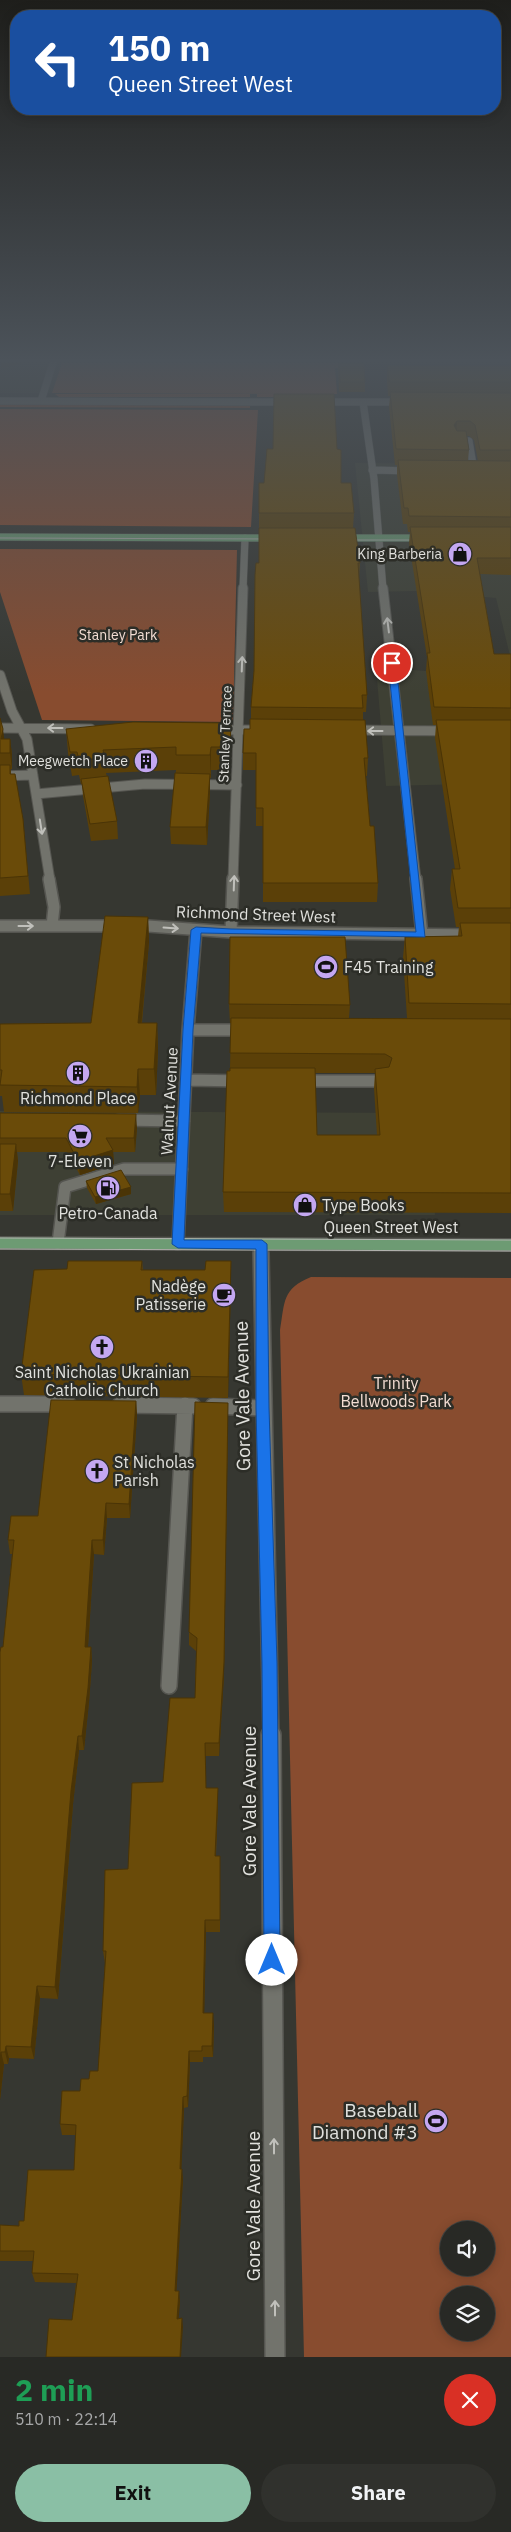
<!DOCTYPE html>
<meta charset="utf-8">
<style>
body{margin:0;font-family:"IBM Plex Sans",sans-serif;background:#30312d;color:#f1f3f6;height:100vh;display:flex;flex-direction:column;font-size:19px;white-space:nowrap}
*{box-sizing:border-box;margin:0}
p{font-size:16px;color:#a5a6a7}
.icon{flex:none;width:28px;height:28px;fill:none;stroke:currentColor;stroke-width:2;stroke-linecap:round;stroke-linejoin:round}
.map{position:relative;height:2357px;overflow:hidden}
.panel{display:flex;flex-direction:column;background:#282925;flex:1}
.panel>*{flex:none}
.banner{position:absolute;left:10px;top:10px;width:491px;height:105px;border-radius:20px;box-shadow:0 2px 12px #0003,0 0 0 1px #444542;background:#1a4fa0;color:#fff;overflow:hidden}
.controls{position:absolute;left:440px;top:2221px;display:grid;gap:10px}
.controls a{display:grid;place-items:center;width:55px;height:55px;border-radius:50%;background:#282925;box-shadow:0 2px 12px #0003,0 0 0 1px #444542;font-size:25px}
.pin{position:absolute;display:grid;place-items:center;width:42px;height:42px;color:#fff;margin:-21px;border:2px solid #fff;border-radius:50%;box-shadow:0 1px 5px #0007}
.me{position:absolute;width:55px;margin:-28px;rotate:0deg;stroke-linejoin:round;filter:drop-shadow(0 0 4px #0008)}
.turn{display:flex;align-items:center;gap:18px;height:105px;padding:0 15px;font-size:22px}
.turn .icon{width:65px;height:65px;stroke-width:2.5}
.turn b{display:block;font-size:35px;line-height:42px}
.round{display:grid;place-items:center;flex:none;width:52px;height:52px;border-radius:26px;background:#30312d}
.overview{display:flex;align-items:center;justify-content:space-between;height:85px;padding:0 15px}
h1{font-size:30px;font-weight:800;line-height:38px;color:#1e9e55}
.action{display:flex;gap:10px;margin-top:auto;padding:10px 15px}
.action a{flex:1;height:58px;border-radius:30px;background:#8abfa5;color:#111;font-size:20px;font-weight:800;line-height:58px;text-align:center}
.action a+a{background:#30312d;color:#f1f3f6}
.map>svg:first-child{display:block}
.built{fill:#3e4034}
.green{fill:#884c2f;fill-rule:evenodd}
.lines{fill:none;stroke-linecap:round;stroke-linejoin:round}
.minor-far4-casing{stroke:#555550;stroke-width:8}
.minor-far3-casing{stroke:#555550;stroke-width:11}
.minor-far2-casing{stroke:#555550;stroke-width:14}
.minor-far1-casing{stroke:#555550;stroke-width:18}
.minor-casing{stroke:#555550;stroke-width:22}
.major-far1-casing{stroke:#555550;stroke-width:8}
.major-casing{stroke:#555550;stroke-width:14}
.minor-far4{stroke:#72736c;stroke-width:7}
.minor-far3{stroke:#72736c;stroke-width:9}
.minor-far2{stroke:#72736c;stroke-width:11}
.minor-far1{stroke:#72736c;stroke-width:15}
.minor{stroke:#72736c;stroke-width:19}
.major-far1{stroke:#6d9b73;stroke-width:7}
.major{stroke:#6d9b73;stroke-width:11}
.tram{stroke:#b3b3af;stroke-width:1}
.wall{fill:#5b4008;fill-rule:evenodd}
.shaded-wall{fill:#4a3406}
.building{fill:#6a4b09;stroke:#4a3406}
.oneway{stroke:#c0c0bb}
.route{fill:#1a73e8;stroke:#114b97}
.labels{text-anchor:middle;stroke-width:5;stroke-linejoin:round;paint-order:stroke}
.far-poi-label{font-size:14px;fill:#e1e1dd;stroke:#2c2d27;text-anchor:end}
.far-park-label{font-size:14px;fill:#f3ddd3;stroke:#2c2d27}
.far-street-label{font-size:14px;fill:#e1e1dd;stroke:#2c2d27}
.street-label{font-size:16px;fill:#e1e1dd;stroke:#2c2d27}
.poi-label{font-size:16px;fill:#e1e1dd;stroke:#2c2d27}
.park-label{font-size:16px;fill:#f3ddd3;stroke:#2c2d27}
.near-street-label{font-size:19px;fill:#e1e1dd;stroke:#2c2d27}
.near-poi-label{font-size:19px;fill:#e1e1dd;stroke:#2c2d27;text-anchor:end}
</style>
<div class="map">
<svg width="511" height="2357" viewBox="0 0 511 2357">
<rect width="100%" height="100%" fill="#363731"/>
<path class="built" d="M0 363H62L52 393H0Z
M511 410V660L496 598 417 591 368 592 355 463 482 464Z
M376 667 426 671 511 783 386 786Z
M0 1111 425 1113 435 1215H0Z"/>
<path class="green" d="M62 363H359V368H335L337 394H303L314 397H257V394H286L52 393Z
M55 394H250V397H59Z
M0 404 250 405V408L0 407Z
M0 409 258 410 251 527 0 525Z
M0 549 237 550 233 722 42 720 0 592Z
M311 1277 511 1278V2357H304L280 1330C285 1301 282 1289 311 1277ZM449 2230H486V2268H449ZM449 2295H486V2332H449Z"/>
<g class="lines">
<g class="minor-far4-casing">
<path id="minor-far4" d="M0 401 290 402
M41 401 53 363
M317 402H405
M363 402 374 479 383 589
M458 441H469L474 471
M372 470 412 471
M243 589 245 538"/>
</g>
<g class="minor-far3-casing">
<path id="minor-far3" d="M383 588 416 880
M0 675 12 711 27 739 50 880
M0 728 91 729
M216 730H261
M349 730 451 731
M0 776 33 775
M36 794 145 784 237 785
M233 880 243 588"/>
</g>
<g class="minor-far2-casing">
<path id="minor-far2" d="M49 879 54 907 52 926
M416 879 422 935
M0 926H148L231 932 474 935
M231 932 233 879
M188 1030H246
M186 1080 244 1081
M299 1081H384
M119 1120 184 1121
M58 1243 65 1187 124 1169H182
M178 1244 188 1030 196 930
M261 1244V1254"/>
</g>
<g class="minor-far1-casing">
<path id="minor-far1" d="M261 1253 271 1736
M0 1404H68
M120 1405 193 1406
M213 1406 263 1408
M169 1686 185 1405"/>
</g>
<g class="minor-casing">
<path id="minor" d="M271 1735 275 2357"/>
</g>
<g class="major-far1-casing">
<path id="major-far1" d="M0 537 276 538
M341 538H426"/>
</g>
<g class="major-casing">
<path id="major" d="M0 1243 511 1245"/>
</g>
<use href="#minor-far4" class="minor-far4"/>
<use href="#minor-far3" class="minor-far3"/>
<use href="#minor-far2" class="minor-far2"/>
<use href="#minor-far1" class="minor-far1"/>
<use href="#minor" class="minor"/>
<use href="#major-far1" class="major-far1"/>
<use href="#major" class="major"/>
<path class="tram" d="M0 538 272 539
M342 540H422
M0 1238 511 1240
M0 1249 511 1251"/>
</g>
<path class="wall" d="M338 363 365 382V392H339Z
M387 365 511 366V575L480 574 494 654H511V1213L224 1212 223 1192 230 1068 231 1023H230L229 1004 350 1005 349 1018H407L403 957 405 937 458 936 459 927H456L450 889 452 869H455L435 738 436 725H433L426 671 427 657 409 543 410 532H408L407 524H403L397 475V465H395L389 407 390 396H388L387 380ZM467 436H469L474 440 478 461 468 460 469 450ZM315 1073H375L374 1088 377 1135H317Z
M337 449 341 483 354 513 353 528 360 563 359 578 367 695 366 712H363V720L368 758 367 776H366L370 826 378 883 377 902H263V826H256V770H243V753L250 729 251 719V707L254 671 259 563V483H264Z
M0 718 4 739H10L12 755V769H11V774L23 819 30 894 0 896Z
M231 723 230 770H211V778H210V791L207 845 171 844 170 827 176 770 106 773 117 821 118 839 91 841 83 796 82 784H81L79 775 72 776 68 753 66 729Z
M148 917 149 942 142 1023H157L158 1049 156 1095H140L138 1113 4 1112 2 1096H0V1024L91 1023Z
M0 1113 137 1128 135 1152H113L114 1164 80 1175 67 1152H17L18 1161 13 1211H0Z
M86 1181 131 1194 96 1204 87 1188Z
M142 1261 143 1270H205L231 1261V1282L228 1398 24 1395 21 1374 67 1269Z
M136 1401 137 1415 130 1518H107L104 1555 94 1554 88 1647H91L92 1661 89 1702 84 1750H79L73 1804 58 1999 40 1998 34 2059 9 2058 8 2064H4L0 2100 3 1647 12 1554H10L8 1540 38 1516Z
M228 1417 224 1675 219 1756H205L206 1788H218V1801L216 1856 220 1869V1932H206L204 2013 214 2025 213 2057H203V2062H190L188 2107 184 2108 181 2169 183 2179 176 2291 180 2301 178 2318 183 2327 72 2320 76 2283 35 2282 32 2273 33 2261H0V2225L19 2226 74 2170 76 2135H62L60 2124 80 2091 89 2079 98 2071 105 1963 103 1951 128 1869 163 1782 195 1698 196 1651 189 1645V1632Z"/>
<path class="shaded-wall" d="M1 363H24L1 368Z
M457 421 456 436 454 425Z
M231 723V746L230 770V747Z
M3 729 5 746 1 739Z
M10 739 12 755V769L10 753Z
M211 747V778L210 755Z
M210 774V791L207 845 206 827Z
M148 917 149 942 139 1049 138 1023Z
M157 1023 158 1049 156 1095 154 1069Z
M138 1069 140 1095 138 1113 137 1087Z
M136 1114 137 1128 135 1152 134 1138Z
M16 1144 18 1161 13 1211 10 1194Z
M113 1150 114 1164 80 1175 78 1161Z
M131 1187V1194L96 1204 95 1197Z
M231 1261V1282L228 1398V1377Z
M136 1401 137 1415 130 1518 129 1504Z
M228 1403 224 1675 219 1756V1743Z
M106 1503 107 1518 104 1555 103 1540Z
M92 1540 94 1554 87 1661 85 1647Z
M91 1647 92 1661 89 1702 84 1750 82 1736Z
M78 1736 79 1750 73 1804 58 1999 55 1987 71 1791Z
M218 1788V1801L215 1869V1856Z
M205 1920 206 1932 204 2025 203 2013Z
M37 1986 40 1998 34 2059 31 2047Z
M213 2013 214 2025 213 2057 212 2046Z
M6 2046 9 2058 8 2064 5 2052Z
M189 2051 190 2062 188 2107 187 2096Z
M1 2052 4 2064 0 2100V2061Z
M183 2097 184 2108 181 2179 180 2169Z
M182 2169 183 2179 176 2301 175 2291Z
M179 2291 180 2301 178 2328 177 2319Z
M182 2318 183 2327 181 2357H180Z"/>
<path class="building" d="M339 363H364L365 382H340Z
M387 365 511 366V382H389Z
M390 392 511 393V450H480L475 425 470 421H457L454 425 457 431H466L469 450 396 449Z
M274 394H334L337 449 341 450V483H351L354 513H259V483H264L267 449H273Z
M398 460 511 461V517L409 516 408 508H404Z
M410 527H511V558H477L494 654H511V708L434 707 427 653H430Z
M259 528H355L360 563H358L367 695H362L363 708 251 707 254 671 255 575 256 563H259Z
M0 718 3 729 1 739H10V753H0Z
M250 719 365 720 368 758H364L370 826H374L378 883H263V808H256V753H243L244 729H250Z
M436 720H511V908H458L452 869H460Z
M133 722 231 723 230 747H211L210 755H176V747L103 750 105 758 79 760 77 752H70L66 729Z
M0 765H10V774H15L23 819 28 876 0 878Z
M175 773 210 774 206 827H170Z
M108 776 117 821 90 824 81 779Z
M105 916 148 917 138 1023H157L154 1069H138L137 1087 0 1085 2 1070H0V1024L91 1023Z
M460 923H511V1004L409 1003 405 937 462 936Z
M230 937H345L350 1005 229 1004Z
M231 1018 511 1019V1193L223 1192 227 1071H230V1068H315L317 1135H380L375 1069 389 1067 392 1058 385 1054 230 1053Z
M0 1113 136 1114 134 1138H106L113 1150 78 1161 66 1138H0Z
M0 1144H16L10 1194H0Z
M121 1170 131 1187 95 1197 86 1181Z
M68 1261H142L141 1270H205L206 1261H231L228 1377 21 1374 34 1270 67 1269Z
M51 1400 136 1401 129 1504 106 1503 103 1540H92L85 1647H91L88 1688 82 1736H78L71 1791 55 1987 37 1986 31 2047 6 2046 5 2052H1L0 2061V1652L1 1647H3L14 1540H8L11 1516H38Z
M195 1402 228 1403 224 1662 219 1743H205L206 1788H218L215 1856H220V1920H205L203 2013H213L212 2046H202V2051H189L187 2096 183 2097 180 2169H182L175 2291H179L177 2319 182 2318 180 2357H46L49 2319 72 2320 78 2274 32 2273 34 2251H0V2225L19 2226V2221H24L28 2170H74L76 2125 60 2124 62 2091H80L81 2079H89L90 2071H98L106 1951H103L105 1870 128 1869 132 1783 163 1782 170 1698H195L197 1638 189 1632Z"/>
<defs><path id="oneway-shaft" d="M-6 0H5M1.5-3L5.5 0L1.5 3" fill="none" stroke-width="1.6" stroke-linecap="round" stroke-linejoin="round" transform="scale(1.25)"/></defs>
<g class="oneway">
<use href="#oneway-shaft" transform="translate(388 625) rotate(-97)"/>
<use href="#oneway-shaft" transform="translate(242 664) rotate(-88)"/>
<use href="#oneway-shaft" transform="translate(55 728) rotate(-180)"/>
<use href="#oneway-shaft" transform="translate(375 731) rotate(-180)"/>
<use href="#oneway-shaft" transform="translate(41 827) rotate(81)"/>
<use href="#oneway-shaft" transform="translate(234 883) rotate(-88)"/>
<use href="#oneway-shaft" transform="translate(26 926)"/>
<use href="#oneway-shaft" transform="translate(171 928) rotate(4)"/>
<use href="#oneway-shaft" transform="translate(274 2146) rotate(-90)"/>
<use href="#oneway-shaft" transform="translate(275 2308) rotate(-90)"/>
</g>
<linearGradient id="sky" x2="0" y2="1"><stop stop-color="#1e1e1b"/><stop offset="0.52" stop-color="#4c535a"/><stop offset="1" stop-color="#4c535a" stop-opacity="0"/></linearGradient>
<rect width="511" height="693" fill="url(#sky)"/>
<path class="route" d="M392 660 396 663 425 937 201 933 193 1030 184 1240H262L267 1244 269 1408 277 1663 280 1960 278 1966 272 1969 266 1966 264 1960 262 1663 256 1408V1249L178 1248 172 1244 183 1030 191 930 196 927 231 929 416 932 388 663Z"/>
<defs>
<g id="shop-disc" transform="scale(1.25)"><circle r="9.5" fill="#c4a7f1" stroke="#2c2d27"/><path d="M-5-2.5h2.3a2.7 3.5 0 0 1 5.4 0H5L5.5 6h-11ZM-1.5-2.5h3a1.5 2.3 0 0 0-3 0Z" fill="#111"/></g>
<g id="building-disc" transform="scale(1.25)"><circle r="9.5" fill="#c4a7f1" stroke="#2c2d27"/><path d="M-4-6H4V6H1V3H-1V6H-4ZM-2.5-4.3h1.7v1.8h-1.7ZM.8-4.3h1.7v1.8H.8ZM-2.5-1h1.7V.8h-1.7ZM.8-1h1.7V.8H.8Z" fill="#111"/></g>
<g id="stadium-disc" transform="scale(1.25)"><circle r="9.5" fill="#c4a7f1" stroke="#2c2d27"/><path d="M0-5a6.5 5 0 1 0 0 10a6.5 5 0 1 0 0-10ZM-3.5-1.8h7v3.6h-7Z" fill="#111"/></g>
<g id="supermarket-disc" transform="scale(1.25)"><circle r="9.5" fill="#c4a7f1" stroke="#2c2d27"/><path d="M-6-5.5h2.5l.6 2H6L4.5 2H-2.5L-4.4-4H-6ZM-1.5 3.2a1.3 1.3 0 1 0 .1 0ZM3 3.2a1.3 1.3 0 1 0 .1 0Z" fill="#111"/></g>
<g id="fuel-disc" transform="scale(1.25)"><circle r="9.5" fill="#c4a7f1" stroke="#2c2d27"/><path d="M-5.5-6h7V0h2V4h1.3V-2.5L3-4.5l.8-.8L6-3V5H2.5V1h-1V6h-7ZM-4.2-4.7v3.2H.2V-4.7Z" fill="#111"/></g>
<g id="cafe-disc" transform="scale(1.25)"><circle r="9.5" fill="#c4a7f1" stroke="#2c2d27"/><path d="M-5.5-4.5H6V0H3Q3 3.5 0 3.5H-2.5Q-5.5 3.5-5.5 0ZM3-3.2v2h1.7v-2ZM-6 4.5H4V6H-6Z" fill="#111"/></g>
<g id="church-disc" transform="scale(1.25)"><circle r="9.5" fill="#c4a7f1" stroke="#2c2d27"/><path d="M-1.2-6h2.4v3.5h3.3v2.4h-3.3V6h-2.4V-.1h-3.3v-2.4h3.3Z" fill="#111"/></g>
</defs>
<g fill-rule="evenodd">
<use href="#shop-disc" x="460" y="554"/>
<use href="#building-disc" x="146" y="761"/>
<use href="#stadium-disc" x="326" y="967"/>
<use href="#building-disc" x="78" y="1073"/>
<use href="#supermarket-disc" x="80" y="1136"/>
<use href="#fuel-disc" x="108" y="1188"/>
<use href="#shop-disc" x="305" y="1205"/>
<use href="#cafe-disc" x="224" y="1295"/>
<use href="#church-disc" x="102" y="1347"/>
<use href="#church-disc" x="97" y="1471"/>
<use href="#stadium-disc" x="436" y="2121"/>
</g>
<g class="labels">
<g class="far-poi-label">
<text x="442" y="559">King Barberia</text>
<text x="128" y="766">Meegwetch Place</text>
</g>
<g class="far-park-label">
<text x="118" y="640">Stanley Park</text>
</g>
<g class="far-street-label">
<text transform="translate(225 734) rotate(-88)" y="5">Stanley Terrace</text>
</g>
<g class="street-label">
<text transform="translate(256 914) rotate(2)" y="6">Richmond Street West</text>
<text transform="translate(169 1101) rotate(-87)" y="6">Walnut Avenue</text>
<text x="391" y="1233">Queen Street West</text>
</g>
<g class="poi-label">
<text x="344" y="973" text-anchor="start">F45 Training</text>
<text x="78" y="1104">Richmond Place</text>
<text x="80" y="1167">7-Eleven</text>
<text x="322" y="1211" text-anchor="start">Type Books</text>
<text x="108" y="1219">Petro-Canada</text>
<text x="206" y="1292" text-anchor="end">Nadège<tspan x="206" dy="18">Patisserie</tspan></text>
<text x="102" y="1378">Saint Nicholas Ukrainian<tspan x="102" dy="18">Catholic Church</tspan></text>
<text x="114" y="1468" text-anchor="start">St Nicholas<tspan x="114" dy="18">Parish</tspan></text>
</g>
<g class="park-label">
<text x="396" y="1389">Trinity<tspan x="396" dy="18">Bellwoods Park</tspan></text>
</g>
<g class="near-street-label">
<text transform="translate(242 1396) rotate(-91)" y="7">Gore Vale Avenue</text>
<text transform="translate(249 1801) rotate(-90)" y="7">Gore Vale Avenue</text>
<text transform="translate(253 2206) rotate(-90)" y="7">Gore Vale Avenue</text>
</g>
<g class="near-poi-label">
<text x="418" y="2117">Baseball<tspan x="418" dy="22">Diamond #3</tspan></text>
</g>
</g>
</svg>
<div class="controls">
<a><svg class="icon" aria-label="sound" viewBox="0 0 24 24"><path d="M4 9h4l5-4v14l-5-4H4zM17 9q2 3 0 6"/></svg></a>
<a><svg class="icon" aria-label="layers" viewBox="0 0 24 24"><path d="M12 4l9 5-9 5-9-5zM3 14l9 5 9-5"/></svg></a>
</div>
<div class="pin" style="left:392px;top:663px;background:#d93025"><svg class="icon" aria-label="arrive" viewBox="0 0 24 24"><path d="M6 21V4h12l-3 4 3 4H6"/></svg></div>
<svg class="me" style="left:272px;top:1960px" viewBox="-20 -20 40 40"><circle r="19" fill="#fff"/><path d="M0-13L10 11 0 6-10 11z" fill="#1a73e8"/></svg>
<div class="banner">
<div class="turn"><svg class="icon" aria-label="left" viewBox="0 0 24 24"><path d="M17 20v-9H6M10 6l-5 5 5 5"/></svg><div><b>150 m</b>Queen Street West</div></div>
</div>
</div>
<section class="panel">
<div class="overview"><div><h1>2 min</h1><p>510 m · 22:14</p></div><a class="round" style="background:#d93025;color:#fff"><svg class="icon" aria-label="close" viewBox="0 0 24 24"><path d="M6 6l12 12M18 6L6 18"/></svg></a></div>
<div class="action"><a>Exit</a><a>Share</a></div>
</section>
